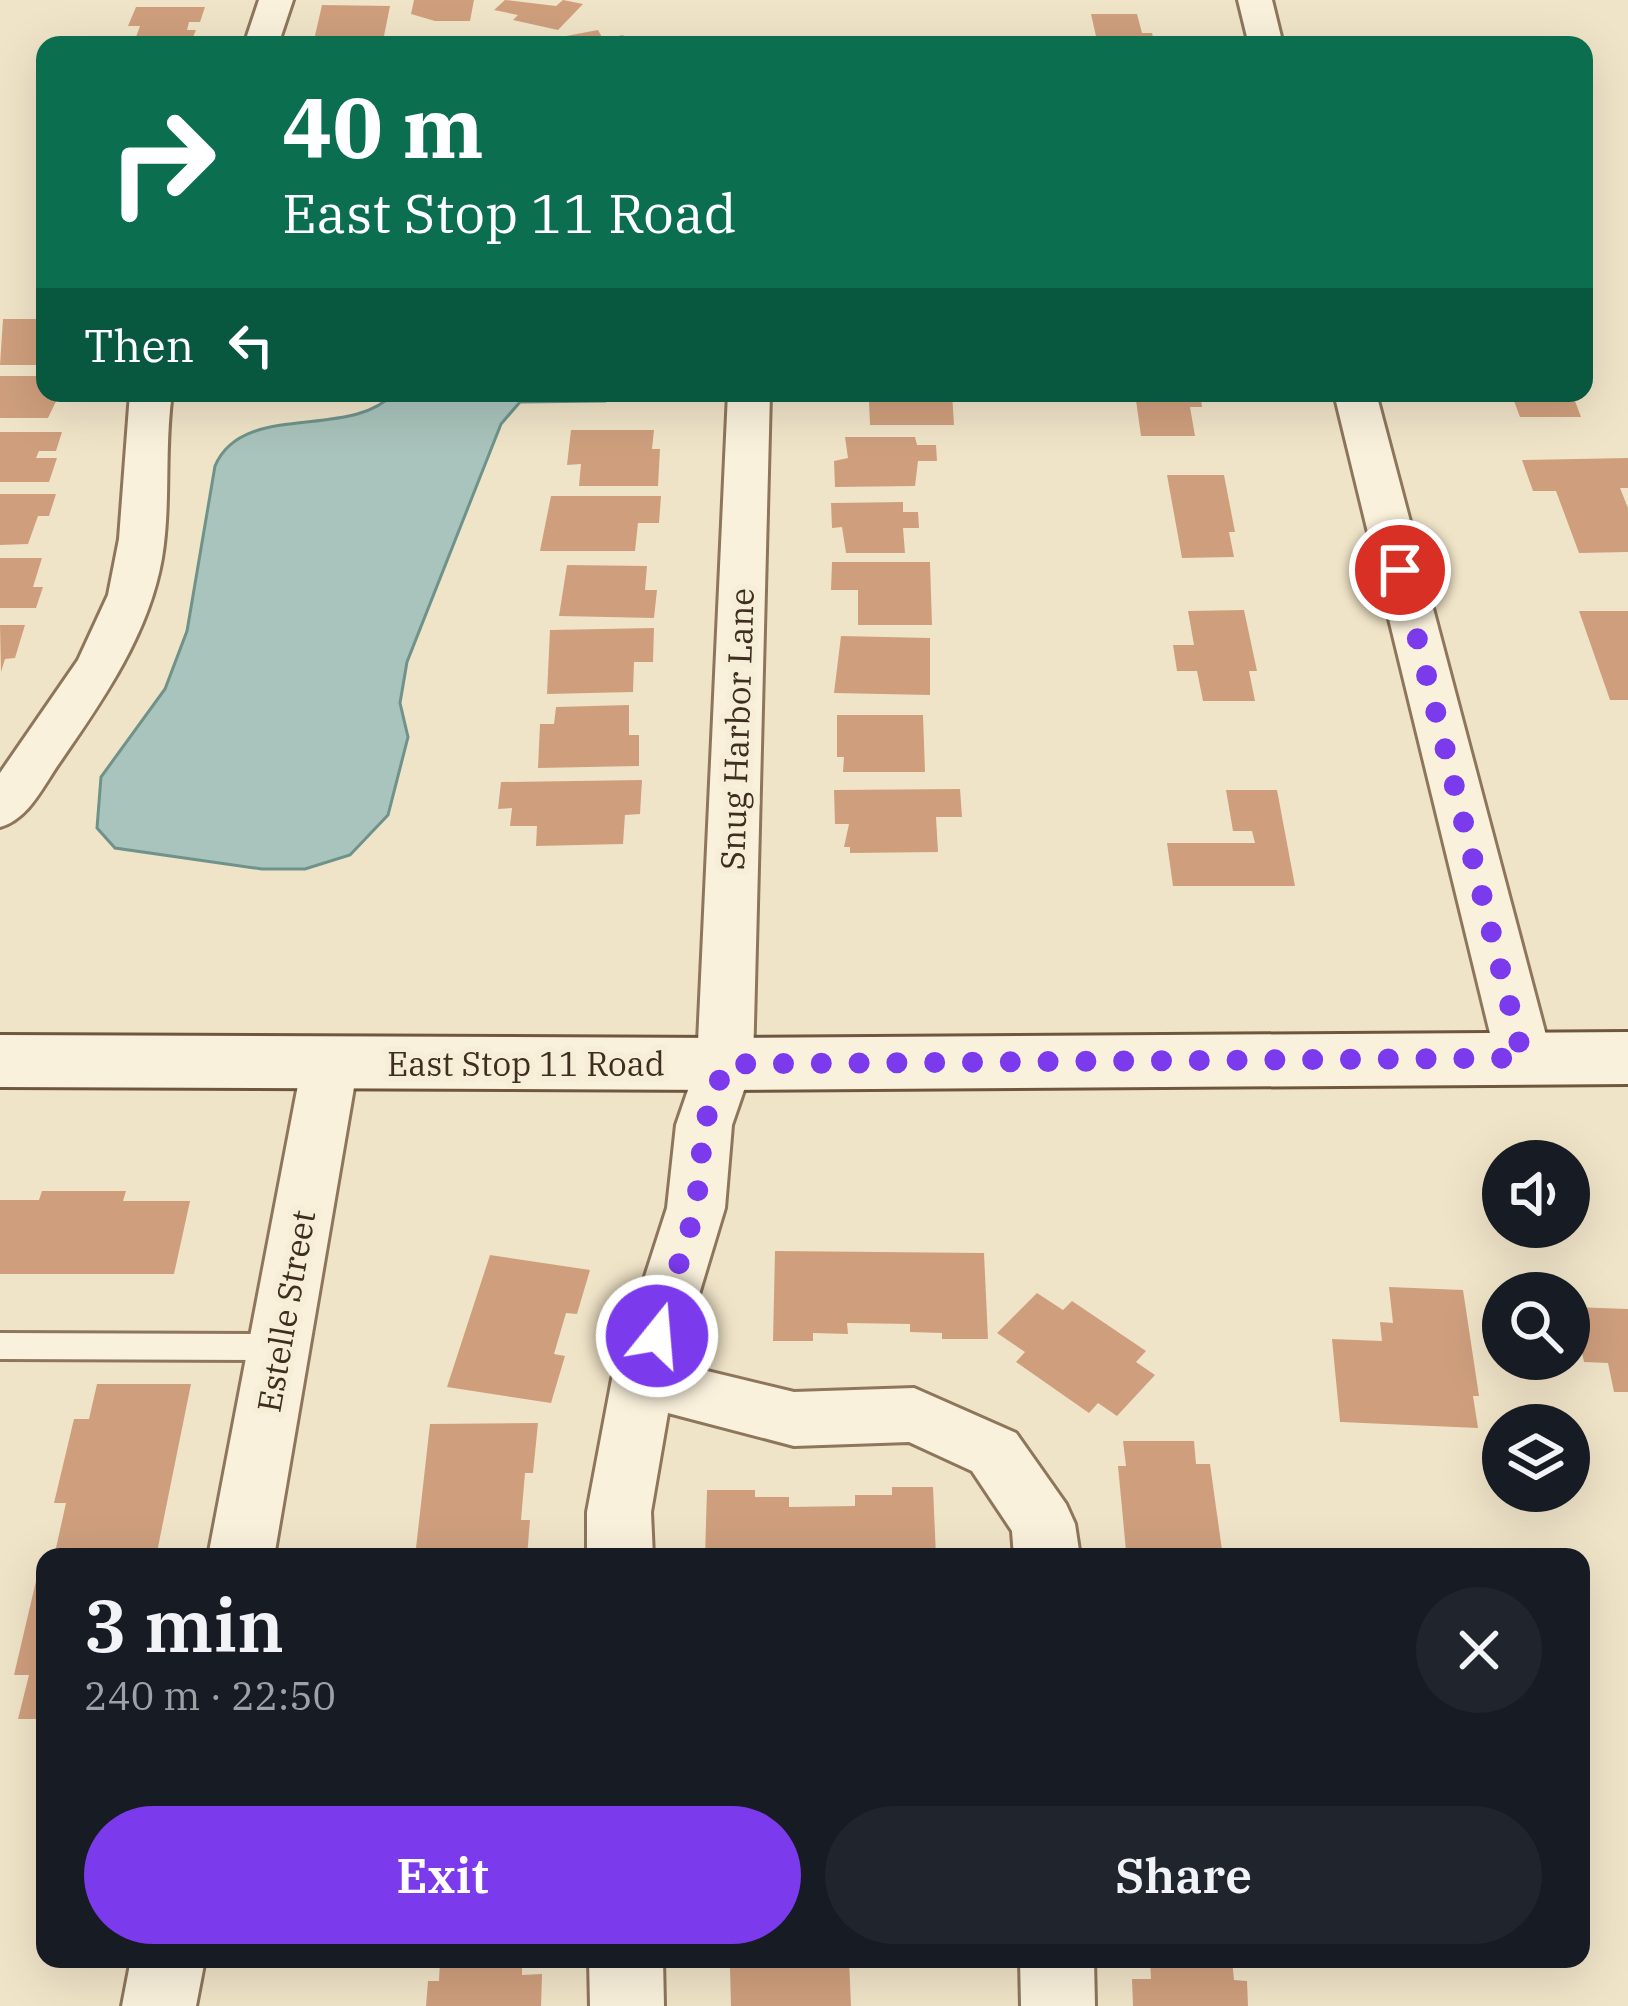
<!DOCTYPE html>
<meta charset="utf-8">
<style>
body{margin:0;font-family:"IBM Plex Serif",serif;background:#20242c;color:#f1f3f6;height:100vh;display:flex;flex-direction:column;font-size:45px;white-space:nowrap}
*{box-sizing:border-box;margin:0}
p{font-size:39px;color:#9ea1a6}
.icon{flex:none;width:66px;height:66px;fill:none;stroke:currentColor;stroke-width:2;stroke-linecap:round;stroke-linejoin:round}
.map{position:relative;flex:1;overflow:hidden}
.side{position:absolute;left:36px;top:1548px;width:1554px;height:420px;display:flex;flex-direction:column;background:#171b24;border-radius:24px;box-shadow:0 12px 48px #0002}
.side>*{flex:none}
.top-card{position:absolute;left:36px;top:36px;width:1557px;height:366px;border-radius:24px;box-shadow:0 12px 48px #0002;background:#0b6e4f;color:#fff;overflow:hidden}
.fabs{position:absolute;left:1482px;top:1140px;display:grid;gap:24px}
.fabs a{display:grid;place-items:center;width:108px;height:108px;border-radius:50%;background:#171b24;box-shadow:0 12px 48px #0002;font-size:60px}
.pin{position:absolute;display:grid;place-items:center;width:102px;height:102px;color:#fff;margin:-51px;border:6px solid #fff;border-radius:50%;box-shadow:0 3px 12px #0007}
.me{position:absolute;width:132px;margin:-66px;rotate:17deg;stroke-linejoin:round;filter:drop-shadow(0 0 9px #0008)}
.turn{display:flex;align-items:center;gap:42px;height:252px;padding:0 48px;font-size:54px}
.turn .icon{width:156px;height:156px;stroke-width:2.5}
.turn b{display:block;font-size:84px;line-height:102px}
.then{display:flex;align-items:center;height:114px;padding:0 48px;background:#0003;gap:24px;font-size:45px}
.round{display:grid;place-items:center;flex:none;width:126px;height:126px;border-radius:63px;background:#20242c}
.headline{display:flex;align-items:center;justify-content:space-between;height:204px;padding:0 48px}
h1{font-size:72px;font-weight:600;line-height:90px}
.action{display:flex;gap:24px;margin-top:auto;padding:24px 48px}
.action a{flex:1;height:138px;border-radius:72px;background:#7c3aed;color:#fff;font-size:48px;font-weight:600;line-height:138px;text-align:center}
.action a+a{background:#20242c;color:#f1f3f6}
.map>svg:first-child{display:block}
.water{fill:#a9c4bc;stroke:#6f938a;stroke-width:3}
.building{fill:#cf9f7d}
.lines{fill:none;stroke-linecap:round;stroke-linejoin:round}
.service-casing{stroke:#8d765c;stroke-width:6}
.minor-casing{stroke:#8d765c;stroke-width:6}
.secondary-casing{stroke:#6f573f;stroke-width:6}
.service{fill:#faf1dc;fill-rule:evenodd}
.minor{fill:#faf1dc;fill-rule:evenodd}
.secondary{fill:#faf1dc;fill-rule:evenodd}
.route{stroke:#7c3aed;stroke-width:21;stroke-dasharray:0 37.8}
.labels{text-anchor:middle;stroke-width:12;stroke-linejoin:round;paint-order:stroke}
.street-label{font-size:33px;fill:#3d2e20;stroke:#f7eed8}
</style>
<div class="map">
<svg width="1628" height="2006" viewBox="0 0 1628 2006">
<rect width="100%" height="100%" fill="#f0e4c8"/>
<path class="water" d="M394 393H635L605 401 520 402 501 424 407 662 400 703 408 737 388 815 350 855 305 869H262L115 848 97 828 101 777 165 689 187 631 215 466C243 400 351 441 394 393Z"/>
<path class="building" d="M414 0H474L470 21H435L411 14Z
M505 0 556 6 563 0 583 4 558 30 513 20 518 15 494 10Z
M322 5 390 6 384 36 314 40Z
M136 7H205L200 22H189L187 30H196L193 37H136L140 26H128Z
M1091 14H1137L1142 33H1152L1155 45H1098Z
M598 30 603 39 623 35 630 45H567L561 37Z
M3 319H45V365H0Z
M0 376H45V393H60L48 418H0Z
M886 393H952L954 425H870L869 401H880V394Z
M1135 393H1200L1202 407H1190L1195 436H1141Z
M1511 393H1572L1581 417H1520Z
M571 430H654L652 449H660L658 486H579L581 464 567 465Z
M0 432H62L56 451H39L36 458H57L49 482H0Z
M845 437H915L917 445H936L937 461H918L915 486 835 487 834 461 848 458Z
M1628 458V488H1620L1628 508V552L1579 553 1556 491H1533L1522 460Z
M1167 475H1224L1235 532H1229L1234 557 1182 558Z
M0 494H56L49 516H38L28 544 0 545Z
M551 496H661L659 523H638L635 551H540Z
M903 502V512H918L919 528H903L905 553H846L842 527 832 528 831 503Z
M0 558H42L33 587H43L36 608H0Z
M832 562H930L932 625H858V590H831Z
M567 565 647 566 645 590H657L654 618 559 616Z
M1244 610 1257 671H1249L1255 701H1203L1197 671H1177L1173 645H1194L1188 611Z
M1579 611H1628V700H1610Z
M0 625H25L15 658 5 659 1 672Z
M654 628 653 662H634L633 692 547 694 550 630Z
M841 636 930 638V695L834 693Z
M629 705V735H639V766L538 768 540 724H554L556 707Z
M837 715H923L925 772H843L844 757H837Z
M642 780 640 814 625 815 623 844 536 846 537 826H510L512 808 498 809 501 782Z
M960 789 962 817H936L938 852 850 853V847H844L849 824H835L834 790Z
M1226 790H1277L1295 886H1173L1167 843H1255L1252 831H1233Z
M42 1191H126L123 1201H190L174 1274H0V1200H39Z
M775 1251 984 1253 988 1339H942V1333L910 1332V1324L847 1323 848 1334 813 1333V1341H773Z
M490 1255 590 1270 577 1314 566 1313 554 1354 565 1356 551 1403 447 1387Z
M1389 1287 1463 1290 1479 1396H1473L1478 1428 1340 1422 1332 1339 1382 1341 1380 1322 1393 1323Z
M1037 1293 1063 1310 1072 1301 1146 1351 1136 1362 1155 1375 1117 1416 1098 1403 1089 1413 1016 1362 1025 1352 997 1333Z
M1572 1307 1628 1309V1392H1614L1608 1363 1584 1362Z
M97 1384H191L156 1557H54L66 1503H54L74 1419H89Z
M538 1423 533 1473H525L521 1520H530L527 1557H415L430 1424Z
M1123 1441H1194L1196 1464H1210L1222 1550H1208V1557H1139L1138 1551H1126L1118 1466H1126Z
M892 1487H933L936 1557H705L707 1490H755V1497H789V1507L855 1506V1495H892Z
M36 1581H45V1719H18L29 1675H14Z
M440 1959H522V1975L542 1974 541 2006H426L428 1981H439Z
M744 1959H849L851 2006H731L730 1968H745Z
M1150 1959H1232L1234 1980 1247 1981 1248 2006H1133L1132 1979H1151Z"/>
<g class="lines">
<g class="service-casing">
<path id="service" d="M0 1333 279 1334 290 1338 294 1347 290 1356 279 1360 0 1359Z"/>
</g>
<g class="minor-casing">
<path id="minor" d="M259 0H293L278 45H244Z
M1238 0H1272L1283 45H1249Z
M130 393H172C164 448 171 504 162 558 149 634 103 700 60 762 43 786 29 819 0 827V773L78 660 108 595 119 539Z
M728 393H770L753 1064 732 1125 725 1208 678 1364 794 1392 914 1388 1016 1433 1066 1504 1075 1524 1080 1557H1014L1012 1531 972 1471 909 1442 794 1446 668 1413 651 1512 653 1557H587V1512L612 1379 667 1208 676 1125 697 1064Z
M1334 393H1376L1552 1058 1543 1073 1524 1079 1505 1073 1496 1058Z
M330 1043 350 1049 358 1064 274 1557H208L302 1064 310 1049Z
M131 1959H205L196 2006H122Z
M589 1959H663L664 2006H590Z
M1020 1959H1094L1095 2006H1021Z"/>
</g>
<g class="secondary-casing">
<path id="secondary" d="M1628 1032V1084L725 1090 0 1087V1035L725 1038Z"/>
</g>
<use href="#service" class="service"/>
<use href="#minor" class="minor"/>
<use href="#secondary" class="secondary"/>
</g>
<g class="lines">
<path class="route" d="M657 1336 696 1208 704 1125 725 1064 1523 1058 1400 570"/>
</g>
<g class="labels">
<g class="street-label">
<text transform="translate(737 729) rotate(-88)" y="12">Snug Harbor Lane</text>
<text x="526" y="1076">East Stop 11 Road</text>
<text transform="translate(286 1311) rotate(-80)" y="12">Estelle Street</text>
</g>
</g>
</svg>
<div class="fabs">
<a><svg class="icon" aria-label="sound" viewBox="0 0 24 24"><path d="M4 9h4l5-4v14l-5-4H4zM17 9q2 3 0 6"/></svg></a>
<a><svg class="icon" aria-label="search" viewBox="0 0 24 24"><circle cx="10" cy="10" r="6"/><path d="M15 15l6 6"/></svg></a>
<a><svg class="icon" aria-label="layers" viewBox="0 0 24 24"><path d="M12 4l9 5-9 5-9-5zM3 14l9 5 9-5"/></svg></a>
</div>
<div class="pin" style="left:1400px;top:570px;background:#d93025"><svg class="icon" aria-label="arrive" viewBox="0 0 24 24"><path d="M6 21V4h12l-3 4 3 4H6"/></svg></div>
<svg class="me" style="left:657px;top:1336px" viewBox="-20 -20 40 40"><circle r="17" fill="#7c3aed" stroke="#fff" stroke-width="3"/><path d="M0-11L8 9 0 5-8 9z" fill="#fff"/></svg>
<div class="top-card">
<div class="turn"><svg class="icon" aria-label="right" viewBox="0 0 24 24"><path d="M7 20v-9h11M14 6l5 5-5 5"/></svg><div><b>40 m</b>East Stop 11 Road</div></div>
<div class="then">Then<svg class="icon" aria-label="left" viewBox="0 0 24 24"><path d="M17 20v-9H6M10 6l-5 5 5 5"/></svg></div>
</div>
<section class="side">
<div class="headline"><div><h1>3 min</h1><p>240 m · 22:50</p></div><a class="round"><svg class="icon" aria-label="close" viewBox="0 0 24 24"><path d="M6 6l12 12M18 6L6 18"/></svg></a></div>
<div class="action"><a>Exit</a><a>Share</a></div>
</section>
</div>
